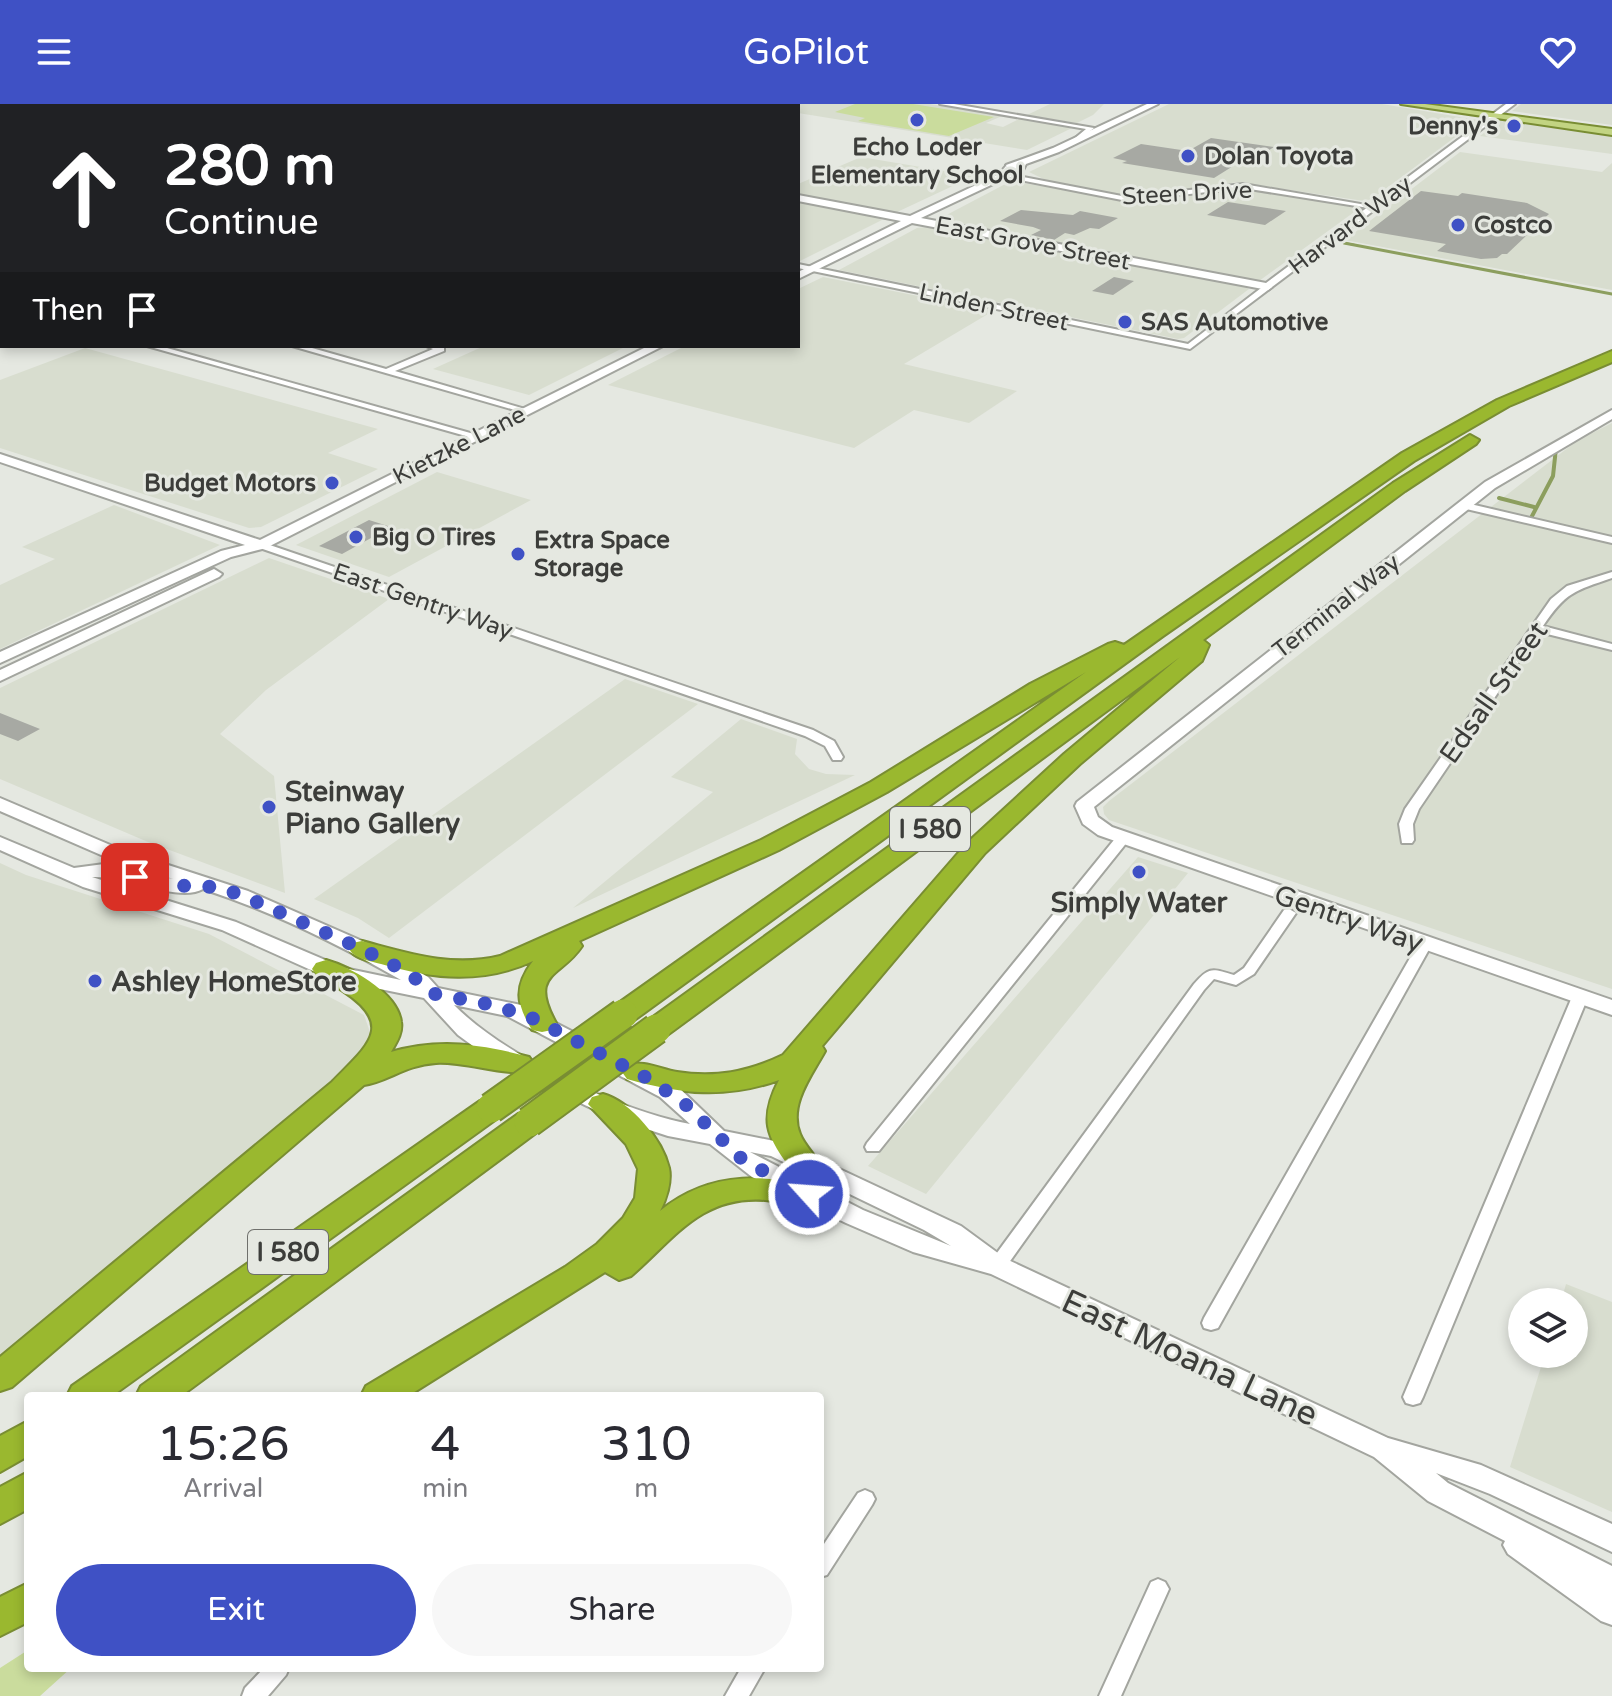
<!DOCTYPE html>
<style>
body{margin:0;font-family:"Varela Round",sans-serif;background:#f7f7f7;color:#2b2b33;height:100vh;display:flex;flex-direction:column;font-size:30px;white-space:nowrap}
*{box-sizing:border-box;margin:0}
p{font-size:26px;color:#7c7c81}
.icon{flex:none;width:44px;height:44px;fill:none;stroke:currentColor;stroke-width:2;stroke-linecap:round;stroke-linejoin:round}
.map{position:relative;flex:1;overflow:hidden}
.panel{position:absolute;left:24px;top:1288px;width:800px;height:280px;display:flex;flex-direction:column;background:#fff;border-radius:8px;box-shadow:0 4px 12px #0003}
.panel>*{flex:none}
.top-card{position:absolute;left:0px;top:0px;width:800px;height:244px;box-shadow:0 4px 12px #0003;background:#202124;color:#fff;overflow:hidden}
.tools{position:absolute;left:1508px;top:1184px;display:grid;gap:16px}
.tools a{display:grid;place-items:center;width:80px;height:80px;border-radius:50%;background:#fff;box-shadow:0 4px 12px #0003;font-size:40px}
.pin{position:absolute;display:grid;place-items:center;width:68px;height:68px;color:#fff;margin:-34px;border-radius:16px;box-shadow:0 4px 12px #0006}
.me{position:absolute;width:88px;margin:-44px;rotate:296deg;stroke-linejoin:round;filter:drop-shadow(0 0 6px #0008)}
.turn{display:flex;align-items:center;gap:28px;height:168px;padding:0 32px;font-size:36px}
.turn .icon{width:104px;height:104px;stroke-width:2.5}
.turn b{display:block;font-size:56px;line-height:68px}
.then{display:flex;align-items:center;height:76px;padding:0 32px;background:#0003;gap:16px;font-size:30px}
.eta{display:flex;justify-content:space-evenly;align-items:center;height:136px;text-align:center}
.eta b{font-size:48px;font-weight:600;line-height:56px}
.button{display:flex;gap:16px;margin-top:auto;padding:16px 32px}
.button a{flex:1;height:92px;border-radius:48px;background:#3f51c5;color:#fff;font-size:32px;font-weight:600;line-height:92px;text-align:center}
.button a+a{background:#f7f7f7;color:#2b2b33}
header{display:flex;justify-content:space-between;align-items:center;height:104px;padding:0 32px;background:#3f51c5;color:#fff;font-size:36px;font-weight:600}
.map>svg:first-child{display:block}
.built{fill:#d8ddcf}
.green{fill:#cadc9d}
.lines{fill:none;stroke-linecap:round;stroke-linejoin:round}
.stream-far2{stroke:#8c9e5e;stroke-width:2}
.stream-far1{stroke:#8c9e5e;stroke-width:3}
.stream{stroke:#8c9e5e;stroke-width:4}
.building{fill:#a7a9a3}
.street-casing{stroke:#a3a59f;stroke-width:4}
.secondary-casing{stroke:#a3a59f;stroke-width:4}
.primary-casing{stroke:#798d33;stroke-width:4}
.highway-casing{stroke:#798d33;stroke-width:4}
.street{fill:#fff;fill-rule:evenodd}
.secondary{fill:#fff;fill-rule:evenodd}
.primary{fill:#c2d482;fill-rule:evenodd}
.highway{fill:#9ab82f;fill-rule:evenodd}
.highway-bridge-casing{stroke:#798d33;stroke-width:33;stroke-linecap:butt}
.highway-bridge{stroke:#9ab82f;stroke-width:29}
.route{stroke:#3f51c5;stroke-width:14;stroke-dasharray:0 25.2}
.poi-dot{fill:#3f51c5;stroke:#e5e8e1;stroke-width:3}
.labels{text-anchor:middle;stroke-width:6;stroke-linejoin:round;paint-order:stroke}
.far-poi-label{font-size:24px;font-weight:bold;fill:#3c3d3a;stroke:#e5e8e1;text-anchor:start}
.far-street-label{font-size:24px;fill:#3c3d3a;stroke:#e5e8e1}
.shield{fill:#e5e8e1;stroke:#6f706c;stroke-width:2}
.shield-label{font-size:26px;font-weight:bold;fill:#3c3d3a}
.street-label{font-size:28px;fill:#3c3d3a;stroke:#e5e8e1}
.poi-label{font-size:28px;font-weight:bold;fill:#3c3d3a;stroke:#e5e8e1;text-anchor:start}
.near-street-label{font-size:34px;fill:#3c3d3a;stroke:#e5e8e1}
</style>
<header><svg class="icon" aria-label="menu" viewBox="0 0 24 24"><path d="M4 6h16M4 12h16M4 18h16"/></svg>GoPilot<svg class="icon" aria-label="heart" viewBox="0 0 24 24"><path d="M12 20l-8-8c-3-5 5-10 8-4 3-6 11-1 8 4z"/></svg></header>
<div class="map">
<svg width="1612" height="1592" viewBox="0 0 1612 1592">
<rect width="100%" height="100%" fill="#e5e8e1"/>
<path class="built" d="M744 0H930L1002 12 986 19 1003 23 1021 14 1074 23 1027 46 798 9V2Z
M1050 0H1104L1093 11 1077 19 1027 11Z
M1169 0H1382L1478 16 1372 95 1364 97 1237 78 1158 91 1120 92 1050 78 1029 68Z
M1521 0H1612V21L1512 7Z
M1501 16 1612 30V50L1480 32Z
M1460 48 1602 68 1612 59V186L1345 136Z
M861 53 974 72 895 109 798 91V80Z
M1011 77 1139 99 1241 85 1352 102 1357 106 1259 177 937 116Z
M798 98 880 114 882 116 798 158Z
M926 123 1245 183 1249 185 1184 234 1178 235 839 166 917 124Z
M823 173 993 207 904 260 1017 287 969 319 914 306 854 344 608 281 685 242H798V185Z
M484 242H627L529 291 433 265Z
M85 244 378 325 328 349 378 365 261 423 249 424 0 344V276Z
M1612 319V885L1109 716 1104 710 1103 703 1109 697 1578 336Z
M437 368 531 396 389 473 296 441Z
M114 401 220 441 0 545V481L55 455 22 443Z
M269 454 389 495 266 586 220 630 274 672 285 789 148 738 0 675V584Z
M625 575 698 600 389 834 358 814 314 795Z
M741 615 797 635 795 650 809 665 826 670 855 671 573 804 713 688 671 673Z
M1138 753 1188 769 926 1090 868 1062Z
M0 759 26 771 209 830 364 911 371 931 354 960 0 1260Z
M1566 1180 1612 1198V1408L1510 1363 1545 1250H1574V1198H1561Z"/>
<path class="green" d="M855 0H913L994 13 949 32 858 17 865 14 835 8Z
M28 1546V1564H71L40 1592H0V1564Z"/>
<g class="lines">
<path class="stream-far2" d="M1334 137 1355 141"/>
<path class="stream-far1" d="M1344 139 1612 190"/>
<path class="stream" d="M1499 394 1534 403
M1531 414 1553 372 1556 344"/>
</g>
<path class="building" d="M1211 34 1274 43 1247 60 1238 59 1214 74 1122 59 1127 57 1113 54 1141 40 1188 47Z
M1421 87 1458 92 1462 89 1527 99 1549 110 1507 150H1502L1497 154 1481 155 1437 147 1446 140 1369 127Z
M1228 98 1286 107 1265 121 1207 111Z
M1021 106 1073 111 1080 107 1118 114 1099 125 1090 124 1074 131 1065 129 1054 136 1031 131 1041 126 1033 123 1000 117Z
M1114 173 1134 177 1113 191 1092 187Z
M369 416 391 423 342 450 319 442Z
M0 609 40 625 18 637 0 630Z"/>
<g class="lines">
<g class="street-casing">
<path id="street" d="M940 0H954L1094 24 1076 38 1074 35 1086 25Z
M0 23 2 24V28L0 27Z
M1006 62 1009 64 1007 68 1018 72 1127 93 1243 80 1378 103 1375 105 1243 84 1127 97 1015 75 1000 69Z
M798 160 1188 240 1265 181 1272 183 1190 245 798 164Z
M0 214H2V218H0Z
M147 242H160L481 332 473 334Z
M292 242H305L386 265 433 245 426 242 444 243V247L395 267 532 307 525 309Z
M1466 399 1612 433V439L1462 404 1461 402Z
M261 438 813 626 834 637 843 653 841 656H833L825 642 805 632 257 443 256 441Z
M1612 468V474C1574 487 1566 488 1543 522L1612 540V546L1539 528 1419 705 1413 720 1414 736 1412 739H1402L1399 720 1405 705 1551 495 1567 482Z
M1123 730 1130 734 1128 737 879 1047H867L865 1043 867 1039 1118 731Z
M1289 805 1296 809 1254 870 1236 881 1214 875 1204 886 1003 1167 997 1169 991 1167 988 1162 991 1157 1194 880C1210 862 1212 865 1234 871L1244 864 1284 806Z
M1425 836 1432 840 1218 1224 1211 1226 1204 1224 1202 1219 1204 1214 1418 840Z
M1580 888 1588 893 1423 1293 1420 1299 1413 1301 1406 1299 1403 1293 1572 893Z
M865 1386 872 1389 875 1395 872 1401 827 1471 820 1473V1446L858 1389Z
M1158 1475 1165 1478 1169 1485 1121 1592H1099L1151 1478Z
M264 1564H289L286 1571 268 1592H242L245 1584Z
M741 1564H765L749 1592H725Z"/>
</g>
<g class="secondary-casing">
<path id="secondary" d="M307 0H323L325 2H309Z
M1147 0H1158L1059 48 1026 60 1023 66 921 114 1266 179 1506 0H1515L1268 186 912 119 798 175V168L901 117 798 97V91L910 112 1008 66 1006 61 1053 44Z
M2 101V107L0 108V102Z
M648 242H663L266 444 231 453 0 559V548L221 447 245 441 0 358V350L260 436Z
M1612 306V315L1495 384 1094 703 1098 713 1112 723 1612 896V911L1098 731 1083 720 1075 702 1077 698 1485 378Z
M214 465 222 470 219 473 0 577V566Z
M0 694 122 746 248 787 369 840 428 873 438 884 521 901 676 981 724 1027 784 1039 961 1122 1006 1155 1388 1334 1481 1361 1612 1420V1448L1490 1390 1436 1369 1448 1379 1612 1462V1521L1601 1517 1508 1450 1503 1441 1505 1437 1428 1397 1374 1353 991 1170 913 1148 846 1119 752 1073 710 1040 668 1032 607 1012 488 953 458 931 424 894 331 875 222 826 83 783 0 746V733L74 764 104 760 173 775 108 754 0 707ZM92 773C122 771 179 799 203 785 271 807 338 840 401 876L344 864 236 818ZM454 901 507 912 660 993 690 1020C620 1007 504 952 454 901ZM750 1048 771 1052 924 1126 951 1142 863 1106Z"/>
</g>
<g class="primary-casing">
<path id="primary" d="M1401 0H1425L1612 25V31Z"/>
</g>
<g class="highway-casing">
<path id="highway" d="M1612 247V258L1509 302 1414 357 1163 532 633 917 623 919 613 917 609 910 613 903 1086 568 887 688 779 746 579 837 582 842C561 874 528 868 556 919L552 926 542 928 532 926C516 900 514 882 533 857 483 880 433 875 381 860 370 857 355 855 349 845L352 839 362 837C408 849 451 864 500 852L761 736 871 678 1030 580 1108 540 1115 538 1124 541 1402 349 1497 296Z
M1470 331 1479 336 1476 340 1405 387 1203 536 1209 541 1202 557 1080 660 985 749 822 942 825 947C812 971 788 1001 800 1030 804 1040 812 1048 818 1057L813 1065 802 1068 791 1065C766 1032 759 1015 779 976 726 995 680 990 627 975L622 968 627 961C643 956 660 965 677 968 715 974 748 968 783 951L967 739 1064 650 1180 553 666 932 656 934 646 932 642 925 646 918 1393 379Z
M326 856C351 863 398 889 401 918 403 929 396 939 391 948 438 934 482 940 529 953L534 960 529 967C509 973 464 957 436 959 405 961 389 977 364 981L12 1283 0 1287V1253L332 978C366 943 397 922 343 887 332 880 319 876 312 865L316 859Z
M603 990C631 998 662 1035 669 1064 672 1078 666 1096 660 1107 711 1065 771 1069 831 1088L836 1096 831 1104C811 1111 787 1098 765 1096 701 1091 674 1135 631 1172L619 1176 605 1168 408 1292H361L366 1282 565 1163 597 1140 623 1114 635 1094 638 1065 626 1040 588 1000 592 993Z
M491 994 502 997 506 1004 502 1011 112 1292H67L72 1282 480 997Z
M529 1007 540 1010 544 1018 540 1026 181 1292H136L141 1282 518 1010Z
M28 1317V1352L0 1368V1332Z
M28 1368V1405L0 1420V1383Z
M28 1479V1518L0 1532V1493Z"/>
</g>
<use href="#street" class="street"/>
<use href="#secondary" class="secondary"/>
<use href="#primary" class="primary"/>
<use href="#highway" class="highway"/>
<g class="highway-bridge-casing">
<path id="highway-bridge" d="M491 1004 623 910
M529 1018 656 925"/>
</g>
<use href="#highway-bridge" class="highway-bridge"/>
</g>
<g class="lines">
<path class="route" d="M135 773 160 781 218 783 241 791 362 845 407 868 435 890 493 901 532 914 647 974 684 999 744 1057 809 1090"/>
</g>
<g class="poi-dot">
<circle cx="917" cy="16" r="8"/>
<circle cx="1514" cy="22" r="8"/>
<circle cx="1188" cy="52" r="8"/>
<circle cx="1458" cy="121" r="8"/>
<circle cx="1125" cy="218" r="8"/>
<circle cx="332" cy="379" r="8"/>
<circle cx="356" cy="433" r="8"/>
<circle cx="518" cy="450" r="8"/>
<circle cx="269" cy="703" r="8"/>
<circle cx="1139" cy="768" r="8"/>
<circle cx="95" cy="877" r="8"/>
</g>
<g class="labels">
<g class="far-poi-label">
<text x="1498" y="30" text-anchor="end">Denny's</text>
<text x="917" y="51" text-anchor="middle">Echo Loder<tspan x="917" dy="28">Elementary School</tspan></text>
<text x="1204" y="60">Dolan Toyota</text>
<text x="1474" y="129">Costco</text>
<text x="1141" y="226">SAS Automotive</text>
<text x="316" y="387" text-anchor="end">Budget Motors</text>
<text x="372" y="441">Big O Tires</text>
<text x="534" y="444">Extra Space<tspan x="534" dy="28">Storage</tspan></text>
</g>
<g class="far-street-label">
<text transform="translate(1187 89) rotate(-3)" y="8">Steen Drive</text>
<text transform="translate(1350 121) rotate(-37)" y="8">Harvard Way</text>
<text transform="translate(1033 139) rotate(11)" y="8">East Grove Street</text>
<text transform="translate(994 203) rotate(12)" y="8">Linden Street</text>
<text transform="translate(459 341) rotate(-27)" y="8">Kietzke Lane</text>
<text transform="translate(423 497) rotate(19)" y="8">East Gentry Way</text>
<text transform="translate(1336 502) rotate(-38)" y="8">Terminal Way</text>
</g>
<g class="shield">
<rect x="890" y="703" width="80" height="44" rx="6"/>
<rect x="248" y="1126" width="80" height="44" rx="6"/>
</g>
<g class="shield-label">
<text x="930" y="734">I 580</text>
<text x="288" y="1157">I 580</text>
</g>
<g class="street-label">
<text transform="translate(1493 588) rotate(-55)" y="10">Edsall Street</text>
<text transform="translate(1349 814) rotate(19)" y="10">Gentry Way</text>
</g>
<g class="poi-label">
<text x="285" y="697">Steinway<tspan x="285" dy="32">Piano Gallery</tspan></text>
<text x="1139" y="808" text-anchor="middle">Simply Water</text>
<text x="111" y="887">Ashley HomeStore</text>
</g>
<g class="near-street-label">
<text transform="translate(1190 1253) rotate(25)" y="12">East Moana Lane</text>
</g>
</g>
</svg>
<div class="tools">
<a><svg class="icon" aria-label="layers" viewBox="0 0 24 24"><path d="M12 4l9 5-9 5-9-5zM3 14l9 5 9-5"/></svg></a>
</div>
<div class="pin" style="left:135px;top:773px;background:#d93025"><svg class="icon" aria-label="arrive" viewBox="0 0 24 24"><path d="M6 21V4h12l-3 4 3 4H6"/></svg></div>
<svg class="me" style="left:809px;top:1090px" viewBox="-20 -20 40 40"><circle r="17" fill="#3f51c5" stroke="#fff" stroke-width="3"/><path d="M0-11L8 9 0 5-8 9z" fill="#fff"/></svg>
<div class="top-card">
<div class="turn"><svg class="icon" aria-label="ahead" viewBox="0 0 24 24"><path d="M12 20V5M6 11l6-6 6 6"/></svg><div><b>280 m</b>Continue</div></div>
<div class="then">Then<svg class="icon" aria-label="arrive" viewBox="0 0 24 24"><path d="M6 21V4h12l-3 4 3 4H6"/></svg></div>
</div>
<section class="panel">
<div class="eta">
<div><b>15:26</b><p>Arrival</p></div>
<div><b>4</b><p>min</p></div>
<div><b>310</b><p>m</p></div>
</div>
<div class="button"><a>Exit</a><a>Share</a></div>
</section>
</div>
